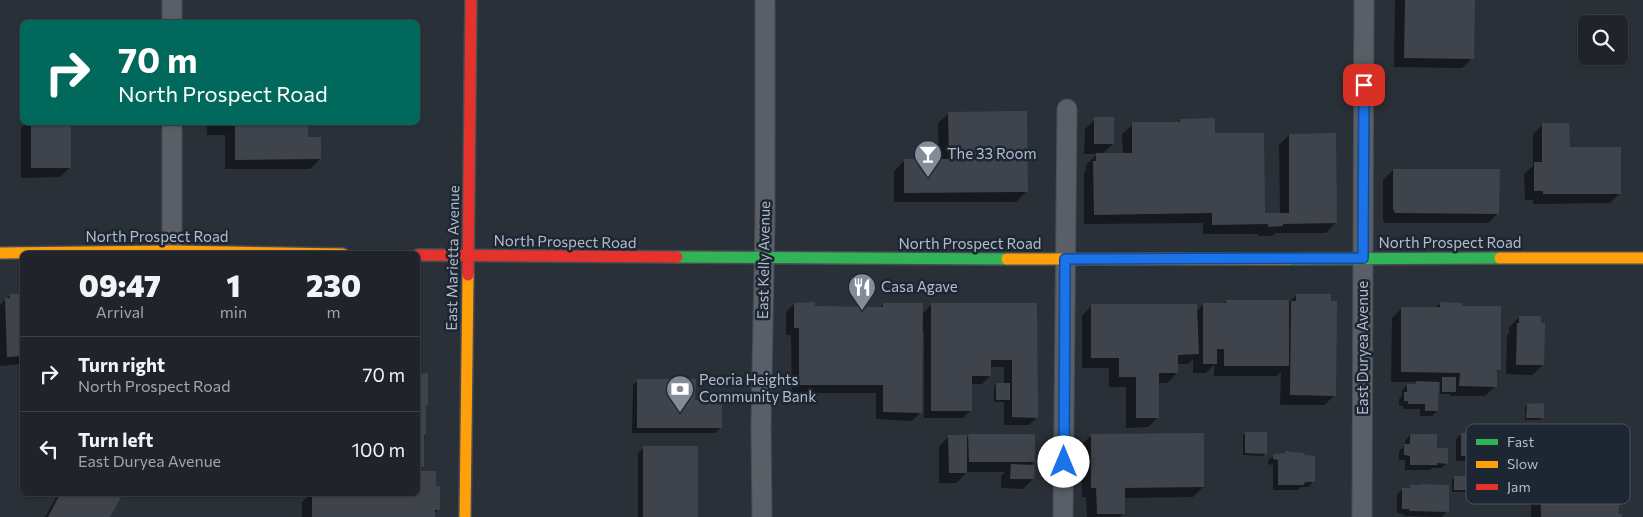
<!DOCTYPE html>
<style>
body{margin:0;font-family:Commissioner,sans-serif;background:#282c32;color:#f1f3f6;height:100vh;display:flex;flex-direction:column;font-size:19px;white-space:nowrap}
*{box-sizing:border-box;margin:0}
p{font-size:16px;color:#a2a4a8}
.icon{flex:none;width:28px;height:28px;fill:none;stroke:currentColor;stroke-width:2;stroke-linecap:round;stroke-linejoin:round}
.map{position:relative;flex:1;overflow:hidden}
.sheet{position:absolute;left:20px;top:251px;width:400px;height:245px;display:flex;flex-direction:column;background:#20242a;border-radius:8px;box-shadow:0 1px 4px #0004,0 0 0 1px #3d4147}
.sheet>*{flex:none}
.banner{position:absolute;left:20px;top:20px;width:400px;height:105px;border-radius:8px;box-shadow:0 1px 4px #0004,0 0 0 1px #3d4147;background:#00695c;color:#fff;overflow:hidden}
.controls{position:absolute;left:1578px;top:15px;display:grid;gap:10px}
.controls a{display:grid;place-items:center;width:50px;height:50px;border-radius:8px;background:#20242a;box-shadow:0 1px 4px #0004,0 0 0 1px #3d4147;font-size:25px}
.pin{position:absolute;display:grid;place-items:center;width:42px;height:42px;color:#fff;margin:-21px;border-radius:10px;box-shadow:0 2px 8px #0006}
.me{position:absolute;width:55px;margin:-28px;rotate:0deg;stroke-linejoin:round;filter:drop-shadow(0 0 4px #0008)}
.turn{display:flex;align-items:center;gap:18px;height:105px;padding:0 15px;font-size:22px}
.turn .icon{width:65px;height:65px;stroke-width:2.5}
.turn b{display:block;font-size:35px;line-height:42px}
.eta{display:flex;justify-content:space-evenly;align-items:center;height:85px;text-align:center}
.eta b{font-size:30px;font-weight:800;line-height:35px}
ul{padding:0;list-style:none}
li{display:flex;align-items:center;gap:15px;height:75px;padding:0 15px;border-top:1px solid #3d4147}
li div{flex:1}
li b{display:block;font-size:19px}
li em{font-style:normal}
.map>svg:first-child{display:block}
.shadow{fill:#0007}
.building{fill:#3f444c}
.lines{fill:none;stroke-linecap:round;stroke-linejoin:round}
.street-casing{stroke:#484c55;stroke-width:21}
.fast-casing{stroke:#484c55;stroke-width:14}
.slow-casing{stroke:#484c55;stroke-width:14}
.jam-casing{stroke:#484c55;stroke-width:14}
.street{stroke:#5a5e66;stroke-width:19}
.fast{stroke:#30b455;stroke-width:11}
.slow{stroke:#ff9f0a;stroke-width:11}
.jam{stroke:#e5322d;stroke-width:11}
.route-casing{stroke:#114b97;stroke-width:12}
.route{stroke:#1a73e8;stroke-width:9}
.labels{text-anchor:middle;stroke-width:5;stroke-linejoin:round;paint-order:stroke}
.poi-label{font-size:15px;fill:#b4bcc9;stroke:#1d2633;text-anchor:start}
.street-label{font-size:15px;fill:#b4bcc9;stroke:#1d2633}
.key{fill:#1d2633;stroke:#4a5360;stroke-width:1}
.key-label{font-size:14px;fill:#b4bcc9}
</style>
<div class="map">
<svg width="1643" height="517" viewBox="0 0 1643 517">
<rect width="100%" height="100%" fill="#2a3038"/>
<path class="shadow" d="M1395 0H1473L1472 58 1462 68 1394 67Z
M949 113 1026 192 1016 202H894V171L904 161H939L938 123Z
M1095 119 1113 144 1102 154 1123 155 1122 134 1133 124 1177 123 1180 120 1214 135 1264 214H1280L1279 145 1289 135 1336 222 1326 233H1275L1272 236H1258V234H1203V223L1084 224V172L1086 170V165L1097 154H1084L1085 129Z
M27 122H70V167L60 177 21 178V128Z
M207 122H306V138L320 159 310 169H225V135H207Z
M1543 124 1568 149 1620 193 1610 203 1533 204V200H1525L1524 174 1533 166V134Z
M1393 170 1498 213 1488 223H1385L1383 220V180Z
M10 295H22V364L0 366V305Z
M1297 295 1335 395 1324 405H1280L1281 372 1277 376H1214V365L1206 373H1193V359L1188 364H1177V373L1167 383H1158V417L1148 427 1126 428V387H1109V368H1082V316L1092 305 1196 312 1203 305 1223 304 1226 301 1287 304Z
M794 304 814 307 880 308 884 304 921 315 932 304H1036L1037 417 1029 425H1004V402H994V386L996 384H1004V367H990V376L982 384H971V410L963 418H924V332H921L920 413 912 421 876 419V393H792L791 335H786V312Z
M1440 304 1461 307 1499 369 1496 373V386L1485 396H1450V394H1440V382H1438L1437 411 1432 416H1420V409H1403V406H1399V399L1402 396V390L1408 385H1414L1417 382H1391L1392 318 1402 308H1435Z
M1519 317 1543 365 1532 375 1506 374 1507 335 1509 333V328Z
M418 375H427L423 467 420 469H418Z
M638 380 694 402 720 428 715 433H632L633 385Z
M1527 405 1543 417 1540 420H1525V407Z
M1245 433 1265 453 1263 456 1243 455V436Z
M1461 434 1480 456 1475 461H1456V439Z
M969 435 1034 462 1030 466 1033 479 1023 489 1001 488V476L1005 472H967L956 483H939V447L949 436 966 438Z
M1092 435 1203 487 1193 497 1124 498V513L1120 517H1087L1086 497H1082L1081 445Z
M1410 435 1435 449 1447 463 1441 468H1432L1430 470H1405V460H1399V451L1405 445V441Z
M1564 445 1608 450 1621 468 1618 470 1621 504 1618 507 1617 515 1620 517H1531V470L1541 460H1544L1551 453H1556Z
M644 447 697 517H638V453Z
M1285 452 1313 482 1308 487H1301L1298 490H1273V465L1268 464V461L1274 455 1283 454Z
M418 472 435 473 434 487 439 509 434 514V517H302V502L309 496V494H418Z
M1454 477 1471 489 1468 492H1452V480Z
M1410 487 1447 511 1442 517 1404 516V514L1397 513V494L1403 489H1408Z
M58 494H122L109 517H45Z"/>
<path class="building" d="M1405 0H1475L1474 59 1404 58Z
M1027 111 1028 192 904 193V159H949L948 112Z
M1094 117H1114V144H1094Z
M1215 118V133H1264L1265 213H1289V134L1336 133 1337 223 1283 224V226L1268 227V224L1212 225V213L1094 215 1093 161H1096V153H1132V122H1180V119Z
M31 122H71V168H31Z
M216 122H308V137H321V159L235 160V125H216Z
M1542 123H1569L1570 147H1621V194H1543V191H1534V162H1542Z
M1393 169H1500L1499 214 1395 213 1393 209Z
M9 294H22V356L7 357 5 298H10Z
M1296 294H1331V301H1337L1336 396 1290 395 1291 301H1296Z
M1226 300H1289V366H1224V349H1217V364H1203V303H1226Z
M815 302V306L883 307V303H923L922 413 883 412V385H799V328H794V303Z
M1440 302 1462 303V306H1501V370H1497V387L1459 386 1460 373 1401 372V307H1440Z
M931 303H1037L1038 418 1012 417V360H991V376H972V411H931Z
M1091 304H1197L1199 354 1178 355V373H1159V418H1136V377H1119V358H1091Z
M1519 316H1541V323H1545L1544 365H1516L1517 323H1519Z
M428 373V405H426V435H424V467H418V374Z
M1442 377H1456V392H1442Z
M637 379H696L695 400H722V428H637Z
M1416 381 1439 382 1438 411H1425V404H1408V401H1404V392H1407V384H1416Z
M996 383H1010V400H996Z
M1544 403V418H1526L1527 404Z
M1245 432H1267V454L1245 453Z
M1204 433V487L1125 488V514H1097L1096 488H1091V434Z
M1461 433H1482L1481 456H1461Z
M968 434H1035V462H969Z
M1410 434H1437V448H1448V464L1437 463V465H1410V456L1404 455V444H1410Z
M948 435H967V473H949Z
M1563 443H1609V449H1621L1622 468H1619V480H1622V505H1619V514H1622V517H1541L1540 459 1551 458 1550 451 1563 452Z
M643 446H698V517H643Z
M1285 451 1304 453V455L1315 456V482H1305L1304 485H1278V460L1273 459V454L1285 453Z
M1011 464 1035 465 1034 479H1010Z
M418 471H436V486H440V510H435V517H312V494H418Z
M1454 476H1472V490H1454Z
M1421 484 1449 485V512L1409 511V509H1402V488H1410V485H1421Z
M60 494H123L110 517H48Z"/>
<g class="lines">
<g class="street-casing">
<path id="street" d="M172 22V0
M172 251V122
M762 517 761 426 765 219V3
M1063 517 1067 109
M1362 517 1364 0"/>
</g>
<g class="fast-casing">
<path id="fast" d="M677 257 1007 259
M1289 259 1500 258"/>
</g>
<g class="slow-casing">
<path id="slow" d="M0 253 172 251 343 254
M1500 258H1643
M1007 259H1289
M465 517 468 275"/>
</g>
<g class="jam-casing">
<path id="jam" d="M418 255 677 257
M468 275 471 0"/>
</g>
<use href="#street" class="street"/>
<use href="#fast" class="fast"/>
<use href="#slow" class="slow"/>
<use href="#jam" class="jam"/>
</g>
<g class="lines">
<g class="route-casing">
<path id="route" d="M1064 462 1065 259 1363 258 1364 85"/>
</g>
<use href="#route" class="route"/>
</g>
<defs>
<g id="bar-pin" transform="scale(1.4375)"><path d="M0 17L-7.5 6A9.5 9.5 0 1 1 7.5 6Z" fill="#848b96" stroke="#1d2633"/><path d="M-6-5H6L.8 .8V4.5H3.5V6h-7V4.5H-.8V.8Z" fill="#fff"/></g>
<g id="restaurant-pin" transform="scale(1.4375)"><path d="M0 17L-7.5 6A9.5 9.5 0 1 1 7.5 6Z" fill="#848b96" stroke="#1d2633"/><path d="M-5-6h1v4h1v-4h1v4h1v-4h1v5L-1.5 .5V6h-2V.5L-5-1ZM5-6V6H3V1.5H1.5Q1.5-4 5-6Z" fill="#fff"/></g>
<g id="bank-pin" transform="scale(1.4375)"><path d="M0 17L-7.5 6A9.5 9.5 0 1 1 7.5 6Z" fill="#848b96" stroke="#1d2633"/><path d="M-6-4H6V4H-6ZM0-2.3a2.3 2.3 0 1 0 0 4.6a2.3 2.3 0 1 0 0-4.6Z" fill="#fff"/></g>
</defs>
<g fill-rule="evenodd">
<use href="#bar-pin" x="928" y="154"/>
<use href="#restaurant-pin" x="862" y="287"/>
<use href="#bank-pin" x="680" y="389"/>
</g>
<g class="labels">
<g class="poi-label">
<text x="947" y="159">The 33 Room</text>
<text x="881" y="292">Casa Agave</text>
<text x="699" y="385">Peoria Heights<tspan x="699" dy="17">Community Bank</tspan></text>
</g>
<g class="street-label">
<text x="157" y="242">North Prospect Road</text>
<text transform="translate(565 242) rotate(1)" y="5">North Prospect Road</text>
<text x="1450" y="248">North Prospect Road</text>
<text x="970" y="249">North Prospect Road</text>
<text transform="translate(453 258) rotate(-89)" y="5">East Marietta Avenue</text>
<text transform="translate(764 260) rotate(-89)" y="5">East Kelly Avenue</text>
<text transform="translate(1363 348) rotate(-90)" y="5">East Duryea Avenue</text>
</g>
</g>
<rect x="1466" y="424" width="164" height="80" rx="8" class="key"/>
<rect x="1476" y="439" width="22" height="6" fill="#30b455"/>
<rect x="1476" y="461" width="22" height="7" fill="#ff9f0a"/>
<rect x="1476" y="484" width="22" height="6" fill="#e5322d"/>
<g class="key-label">
<text x="1507" y="447">Fast</text>
<text x="1507" y="469">Slow</text>
<text x="1507" y="492">Jam</text>
</g>
</svg>
<div class="controls">
<a><svg class="icon" aria-label="search" viewBox="0 0 24 24"><circle cx="10" cy="10" r="6"/><path d="M15 15l6 6"/></svg></a>
</div>
<div class="pin" style="left:1364px;top:85px;background:#d93025"><svg class="icon" aria-label="arrive" viewBox="0 0 24 24"><path d="M6 21V4h12l-3 4 3 4H6"/></svg></div>
<svg class="me" style="left:1064px;top:462px" viewBox="-20 -20 40 40"><circle r="19" fill="#fff"/><path d="M0-13L10 11 0 6-10 11z" fill="#1a73e8"/></svg>
<div class="banner">
<div class="turn"><svg class="icon" aria-label="right" viewBox="0 0 24 24"><path d="M7 20v-9h11M14 6l5 5-5 5"/></svg><div><b>70 m</b>North Prospect Road</div></div>
</div>
<section class="sheet">
<div class="eta">
<div><b>09:47</b><p>Arrival</p></div>
<div><b>1</b><p>min</p></div>
<div><b>230</b><p>m</p></div>
</div>
<ul>
<li><svg class="icon" aria-label="right" viewBox="0 0 24 24"><path d="M7 20v-9h11M14 6l5 5-5 5"/></svg><div><b>Turn right</b><p>North Prospect Road</p></div><em>70 m</em></li>
<li><svg class="icon" aria-label="left" viewBox="0 0 24 24"><path d="M17 20v-9H6M10 6l-5 5 5 5"/></svg><div><b>Turn left</b><p>East Duryea Avenue</p></div><em>100 m</em></li>
</ul>
</section>
</div>
